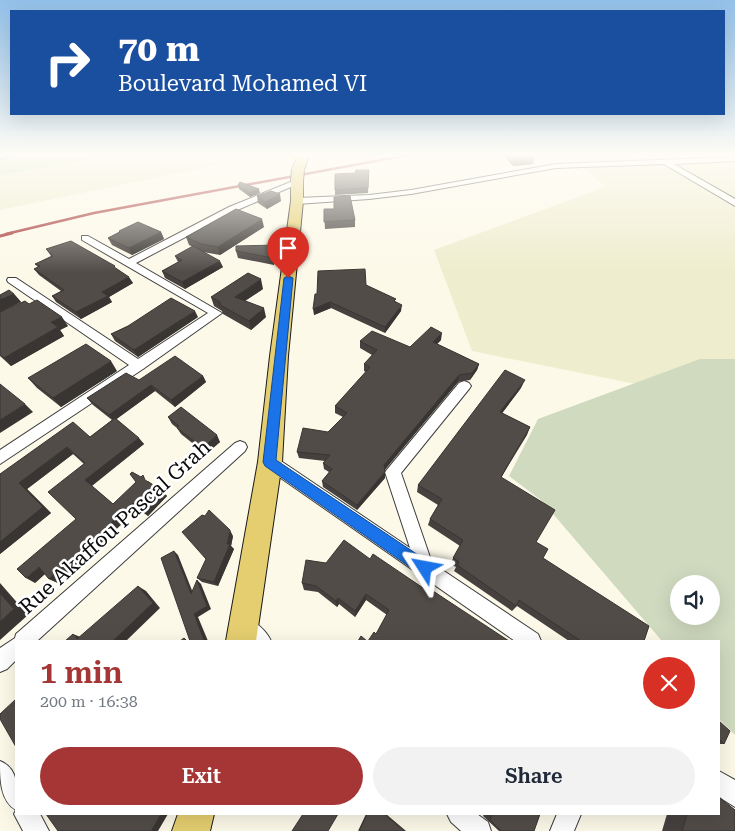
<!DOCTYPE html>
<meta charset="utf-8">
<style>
body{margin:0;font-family:"Roboto Serif",serif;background:#f2f2f3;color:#1f2937;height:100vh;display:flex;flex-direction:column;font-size:19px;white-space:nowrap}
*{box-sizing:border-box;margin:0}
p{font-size:16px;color:#747a83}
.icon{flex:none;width:28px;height:28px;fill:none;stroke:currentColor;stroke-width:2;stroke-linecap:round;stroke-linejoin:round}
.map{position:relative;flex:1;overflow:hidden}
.panel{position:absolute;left:15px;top:640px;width:705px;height:175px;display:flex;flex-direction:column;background:#fff;border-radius:0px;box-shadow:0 5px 20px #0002}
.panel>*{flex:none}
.top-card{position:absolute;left:10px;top:10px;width:715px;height:105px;border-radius:0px;box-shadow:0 5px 20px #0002;background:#1a4fa0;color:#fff;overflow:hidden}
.fabs{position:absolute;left:670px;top:575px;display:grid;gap:10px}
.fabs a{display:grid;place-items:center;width:50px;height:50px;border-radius:50%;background:#fff;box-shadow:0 5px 20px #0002;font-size:25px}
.pin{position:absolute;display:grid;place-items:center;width:42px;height:42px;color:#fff;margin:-51px -21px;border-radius:50% 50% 50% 0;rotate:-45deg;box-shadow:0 0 5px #0007}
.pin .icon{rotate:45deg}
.me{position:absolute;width:55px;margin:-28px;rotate:304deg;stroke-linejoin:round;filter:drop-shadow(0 0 4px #0008)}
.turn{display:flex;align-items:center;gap:18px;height:105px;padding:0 25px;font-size:22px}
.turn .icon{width:65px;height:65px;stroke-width:2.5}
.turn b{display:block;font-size:35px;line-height:42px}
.round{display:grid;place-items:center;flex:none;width:52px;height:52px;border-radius:26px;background:#f2f2f3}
.summary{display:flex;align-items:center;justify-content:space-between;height:85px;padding:0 25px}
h1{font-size:30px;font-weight:600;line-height:38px;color:#a63636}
.primary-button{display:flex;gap:10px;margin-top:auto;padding:10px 25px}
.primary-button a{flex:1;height:58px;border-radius:30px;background:#a63636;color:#fff;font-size:20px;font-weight:600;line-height:58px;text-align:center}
.primary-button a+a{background:#f2f2f3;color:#1f2937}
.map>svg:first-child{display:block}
.farmland{fill:#eeedcd}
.green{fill:#cce1b8}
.cemetery{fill:#d0dabf;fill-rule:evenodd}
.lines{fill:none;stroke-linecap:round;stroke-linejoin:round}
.stream{stroke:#4686b9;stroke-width:2.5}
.street-casing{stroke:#3d3d3d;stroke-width:2}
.primary-casing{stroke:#1b1b1b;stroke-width:2}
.street{fill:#fff;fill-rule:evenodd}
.primary{fill:#e5ce70;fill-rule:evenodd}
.rail-far1{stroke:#a63636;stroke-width:2.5}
.rail{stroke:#a63636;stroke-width:3}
.primary-bridge-casing{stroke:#1b1b1b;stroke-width:14;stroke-linecap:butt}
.primary-bridge{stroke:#e5ce70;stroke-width:12}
.wall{fill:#46413e}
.shaded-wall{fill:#393532}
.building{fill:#514c48;stroke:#393532}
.route{fill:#1a73e8;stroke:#114b97}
.labels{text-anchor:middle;stroke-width:5;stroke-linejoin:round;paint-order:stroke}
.near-street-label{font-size:21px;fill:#0a0a0a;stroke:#fff}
</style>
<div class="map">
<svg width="735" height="831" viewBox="0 0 735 831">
<rect width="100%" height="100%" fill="#fcf9e9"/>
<path class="farmland" d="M116 155H266L0 210V175Z
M571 155H735V404L472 351 434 250 605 187Z"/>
<path class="green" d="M0 155H116L0 175Z"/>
<path class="cemetery" d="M700 359H735V735L719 719V641H662L542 501 509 476 538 419ZM679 584H711V616H679Z"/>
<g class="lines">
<path class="stream" d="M0 159 13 155"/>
<g class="street-casing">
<path id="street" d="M735 157V161L674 164 735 199V206L664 164 556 168 411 194 369 199 297 204 293 201 297 198 369 195 411 190 556 164Z
M293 181 300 183 235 211 136 263 222 313 143 369 0 464V450L129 365 8 282 7 280 8 278H16L138 359 208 313 82 240V236H88L129 259 229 207Z
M464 381 469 383 471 386 469 389 401 473 432 563 538 634 541 641H515L265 467 263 462 265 457 270 456 275 457 410 548 385 472 459 383Z
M240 441 245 443 247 447 245 451 37 641H16V660L7 669 0 672V648L15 638 16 634 235 443Z
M245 617C256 622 267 631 271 641H247L238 634 235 627 238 620Z
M0 761C22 770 16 794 16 814H40L49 831H23L14 814 16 810C0 801 0 779 0 761Z
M719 771 735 780V807L719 797Z
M447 814H477L488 822 491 831H461L451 822Z
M557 814H581L574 831H550Z"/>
</g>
<g class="primary-casing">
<path id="primary" d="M298 155H309L304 170 298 174 292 170Z
M297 176 303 180V201L288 356 282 462 256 641H226L258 462 270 356 291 201V180Z
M178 814H214L210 831H172Z"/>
</g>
<use href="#street" class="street"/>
<use href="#primary" class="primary"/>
<path class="rail-far1" d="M6 234 94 213 408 155"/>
<path class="rail" d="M0 236 12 233"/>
<g class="primary-bridge-casing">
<path id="primary-bridge" d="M297 180 298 170"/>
</g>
<use href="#primary-bridge" class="primary-bridge"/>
</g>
<path class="wall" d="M503 155H531L534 158 533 164 513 166Z
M369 170 368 193 335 195V190L355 173Z
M238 185 260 193 250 197 239 189Z
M257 196 281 201 267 209 258 203Z
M324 209 355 220V227L325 229Z
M264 227 220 255 203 252 223 267 185 289 165 278 162 271 178 262 175 256 193 247 189 245 186 237Z
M119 231 161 232 164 239 132 255 112 245 108 238 119 232Z
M46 249 117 269 133 283 109 297 112 302 81 319 56 302 52 296 61 291 39 275 34 269 38 267 35 264 51 256Z
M236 251 276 252 274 265 238 258Z
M366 285 396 302 401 311 385 333 331 308 314 315 317 294Z
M263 289 245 301 266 317 251 330 223 314 222 311 214 306 211 297Z
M14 294 21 302 4 310 68 326 60 330 64 336 11 366 0 356V295Z
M198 317 138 357 115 341 111 334 128 326Z
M441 340 437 344 479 364 477 370 470 380 458 382 385 469V478L357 510 323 487 322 481 329 472 324 469 323 463 325 461 299 458 297 452 328 432 343 417 335 413V406L366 372 364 371V364L372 355 360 348V341L410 347Z
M117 371 61 407 37 388 28 378Z
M203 376 206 382 175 407 155 391 116 419 144 444 92 486 113 504 148 481 167 496 148 516 138 509 58 583 49 579 45 574 35 583 76 519 84 464 73 454 27 489 51 513 0 554V474L90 437 112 420 93 405 87 398 139 380Z
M521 388 502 413 530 427 501 478 536 542 543 558 644 641H569L517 606 512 611 454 571 456 567 450 564 460 546 428 525 430 519 438 505 417 492 418 485Z
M168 417 220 442 206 454 181 434 177 428 172 424Z
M233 536 231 546 234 549 218 586 202 582 197 578Z
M370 559 432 594 509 641 376 634 387 615 366 600 355 617 339 604 337 607 318 592 304 590 302 583 326 563Z
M719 721 724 744H719Z
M366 814H386L358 831Z
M484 814H540L534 831H499L483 816Z
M667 814H719L735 831H662Z"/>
<path class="shaded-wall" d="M534 158 533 164 513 166 514 160Z
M259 189 260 193 250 197 249 193Z
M280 194 281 201 267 209 265 202Z
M262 219 264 227 220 255 218 247Z
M161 232 164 239 132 255 129 248Z
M275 245 276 252 274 265 273 258Z
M220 261 223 267 185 289 182 282Z
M129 277 133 283 109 297 112 302 81 319 76 312 102 292Z
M261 279 263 289 237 306 235 297Z
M14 294 21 302 0 312V300Z
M330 302 331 308 314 315 313 309Z
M402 305 401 311 385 333V327Z
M264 308 266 317 251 330 249 321Z
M195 311 198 317 138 357 134 350Z
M62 317 68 326 60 330 64 336 11 366 4 358 51 322Z
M442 333 441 340 432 349 433 342Z
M111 361 117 371 61 407 53 398Z
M479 364 477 370 470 380 472 373Z
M459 375 458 382 384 471V465Z
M203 376 206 382 175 407 171 400Z
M525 380 521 388 497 420 500 412Z
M151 385 155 391 114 421 109 415Z
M25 404 33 412 0 433V420Z
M530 427 527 435 497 484 501 477Z
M217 435 220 442 206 454 203 448Z
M139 438 144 444 91 486 85 480Z
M67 447 73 454 27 489 51 513 0 554V542L19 483Z
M385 472V478L357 510V505Z
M162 490 167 496 148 516 142 510Z
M133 503 138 509 58 583 49 579Z
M230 530 233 536 231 546 234 549 218 586 214 582 227 544Z
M174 551 178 555 195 598 191 594Z
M39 567 47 572 35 583 26 578Z
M197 580 201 584 211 609 198 617 208 641H203L194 614Z
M0 583 28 615 0 640Z
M138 586 146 591 160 608 126 641H113Z
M366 594V600L355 617V611Z
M338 598 339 604 337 607 336 601Z
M73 634 83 638 77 639Z
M161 814H168L158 831H151Z
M384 814H386L406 831H404Z"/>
<path class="building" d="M509 155H531L534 158 514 160Z
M356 170H369L368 188 335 190V174L355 173Z
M240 182 259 189 249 193 238 185Z
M271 191 280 194 265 202 257 196Z
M350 196 355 220 324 222V209H334V197Z
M236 209 262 219 218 247 201 244 186 237Z
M138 222 161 232 129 248 108 238 120 232 119 231Z
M71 241 115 266 114 267 129 277 102 292 108 296 76 312 52 296 64 290 34 269 40 266 35 264 53 256 46 249Z
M275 245 273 258 236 251V246Z
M193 246 220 261 182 282 162 271 182 260 175 256Z
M365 269 366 285 396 299 394 301 402 305 385 327 330 302 313 309 315 294H317L318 271Z
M248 273 261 279 235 297 264 308 249 321 220 305V302L211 297Z
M9 290 14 294 0 300V295Z
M171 298 195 311 134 350 111 334 128 326Z
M37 300 62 317 51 322 58 327 4 358 0 355V312L25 301 29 304Z
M431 327 442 333 433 342 479 364 472 373 459 375 384 465 385 472 357 505 322 481 332 469 323 463 330 455 297 452 303 428 328 432 347 413 335 406 370 367 364 364 377 350 360 341 372 331 410 347Z
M86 344 111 361 53 398 28 378Z
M175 356 203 376 171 400 151 385 109 415 87 398 126 373 139 380Z
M505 370 525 380 500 412 530 427 501 477 555 510 536 542 548 549 543 558 649 626 644 641H581L519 600 516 606 457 565 459 562 453 558 463 540 430 519 442 499 418 485Z
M0 384 25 404 0 420Z
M181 407 217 435 203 448 177 428 179 426 168 417Z
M115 418 139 438 85 480 113 504 136 482 130 474 132 472 141 477 143 475 145 480 162 490 142 510 133 503 49 579 39 567 26 578 17 569 76 519 48 492 85 463 67 447 19 483 43 507 0 542V474L73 422 90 437Z
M209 510 230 530 227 544H230L214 582 197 578 206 559 182 532 202 515 205 516Z
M344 540 370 559 373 554 432 594 433 591 509 641H368L374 632 376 634 389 610 366 594 355 611 338 598 336 601 316 586 302 583 306 560 326 563Z
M174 551 191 594 197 580 207 606 194 614 204 640 203 641H190L161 558Z
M138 586 153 603 113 641H65L73 634 77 639Z
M0 593 14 609 0 622Z
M361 636 367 641H358Z
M184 638 187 641H180Z
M16 699V747L0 719V714Z
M719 721 730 731 724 744 719 739Z
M719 797 735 810V831H682L687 814H719Z
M46 814H161L151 831H58Z
M303 814H338L328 831H292Z
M367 814H384L404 831H359Z
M492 814H540L534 831H501L490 820Z"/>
<linearGradient id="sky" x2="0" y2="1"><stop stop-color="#93c1ea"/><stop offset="0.57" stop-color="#fefcf5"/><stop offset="1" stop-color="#fefcf5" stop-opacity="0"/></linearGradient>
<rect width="735" height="272" fill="url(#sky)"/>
<path class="route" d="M288 276 293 278 276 460 430 563 432 568 430 574 425 576 420 574 265 466 263 462 284 278Z"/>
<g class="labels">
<g class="near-street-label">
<text transform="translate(115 527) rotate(-42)" y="7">Rue Akaffou Pascal Grah</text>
</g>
</g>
</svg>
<div class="fabs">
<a><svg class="icon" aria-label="sound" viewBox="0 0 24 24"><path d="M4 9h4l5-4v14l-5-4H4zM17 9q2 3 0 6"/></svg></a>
</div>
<div class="pin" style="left:288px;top:278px;background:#d93025"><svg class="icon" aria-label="arrive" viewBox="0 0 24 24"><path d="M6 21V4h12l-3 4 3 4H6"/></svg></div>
<svg class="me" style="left:425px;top:568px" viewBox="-20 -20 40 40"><path d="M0-17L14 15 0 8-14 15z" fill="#1a73e8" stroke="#fff" stroke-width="4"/></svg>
<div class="top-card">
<div class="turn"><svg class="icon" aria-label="right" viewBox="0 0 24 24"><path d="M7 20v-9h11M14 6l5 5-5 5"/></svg><div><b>70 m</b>Boulevard Mohamed VI</div></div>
</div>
<section class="panel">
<div class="summary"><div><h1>1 min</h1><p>200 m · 16:38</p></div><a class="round" style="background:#d93025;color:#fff"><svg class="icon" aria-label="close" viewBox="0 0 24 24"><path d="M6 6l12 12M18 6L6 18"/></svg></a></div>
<div class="primary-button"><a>Exit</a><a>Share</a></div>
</section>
</div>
